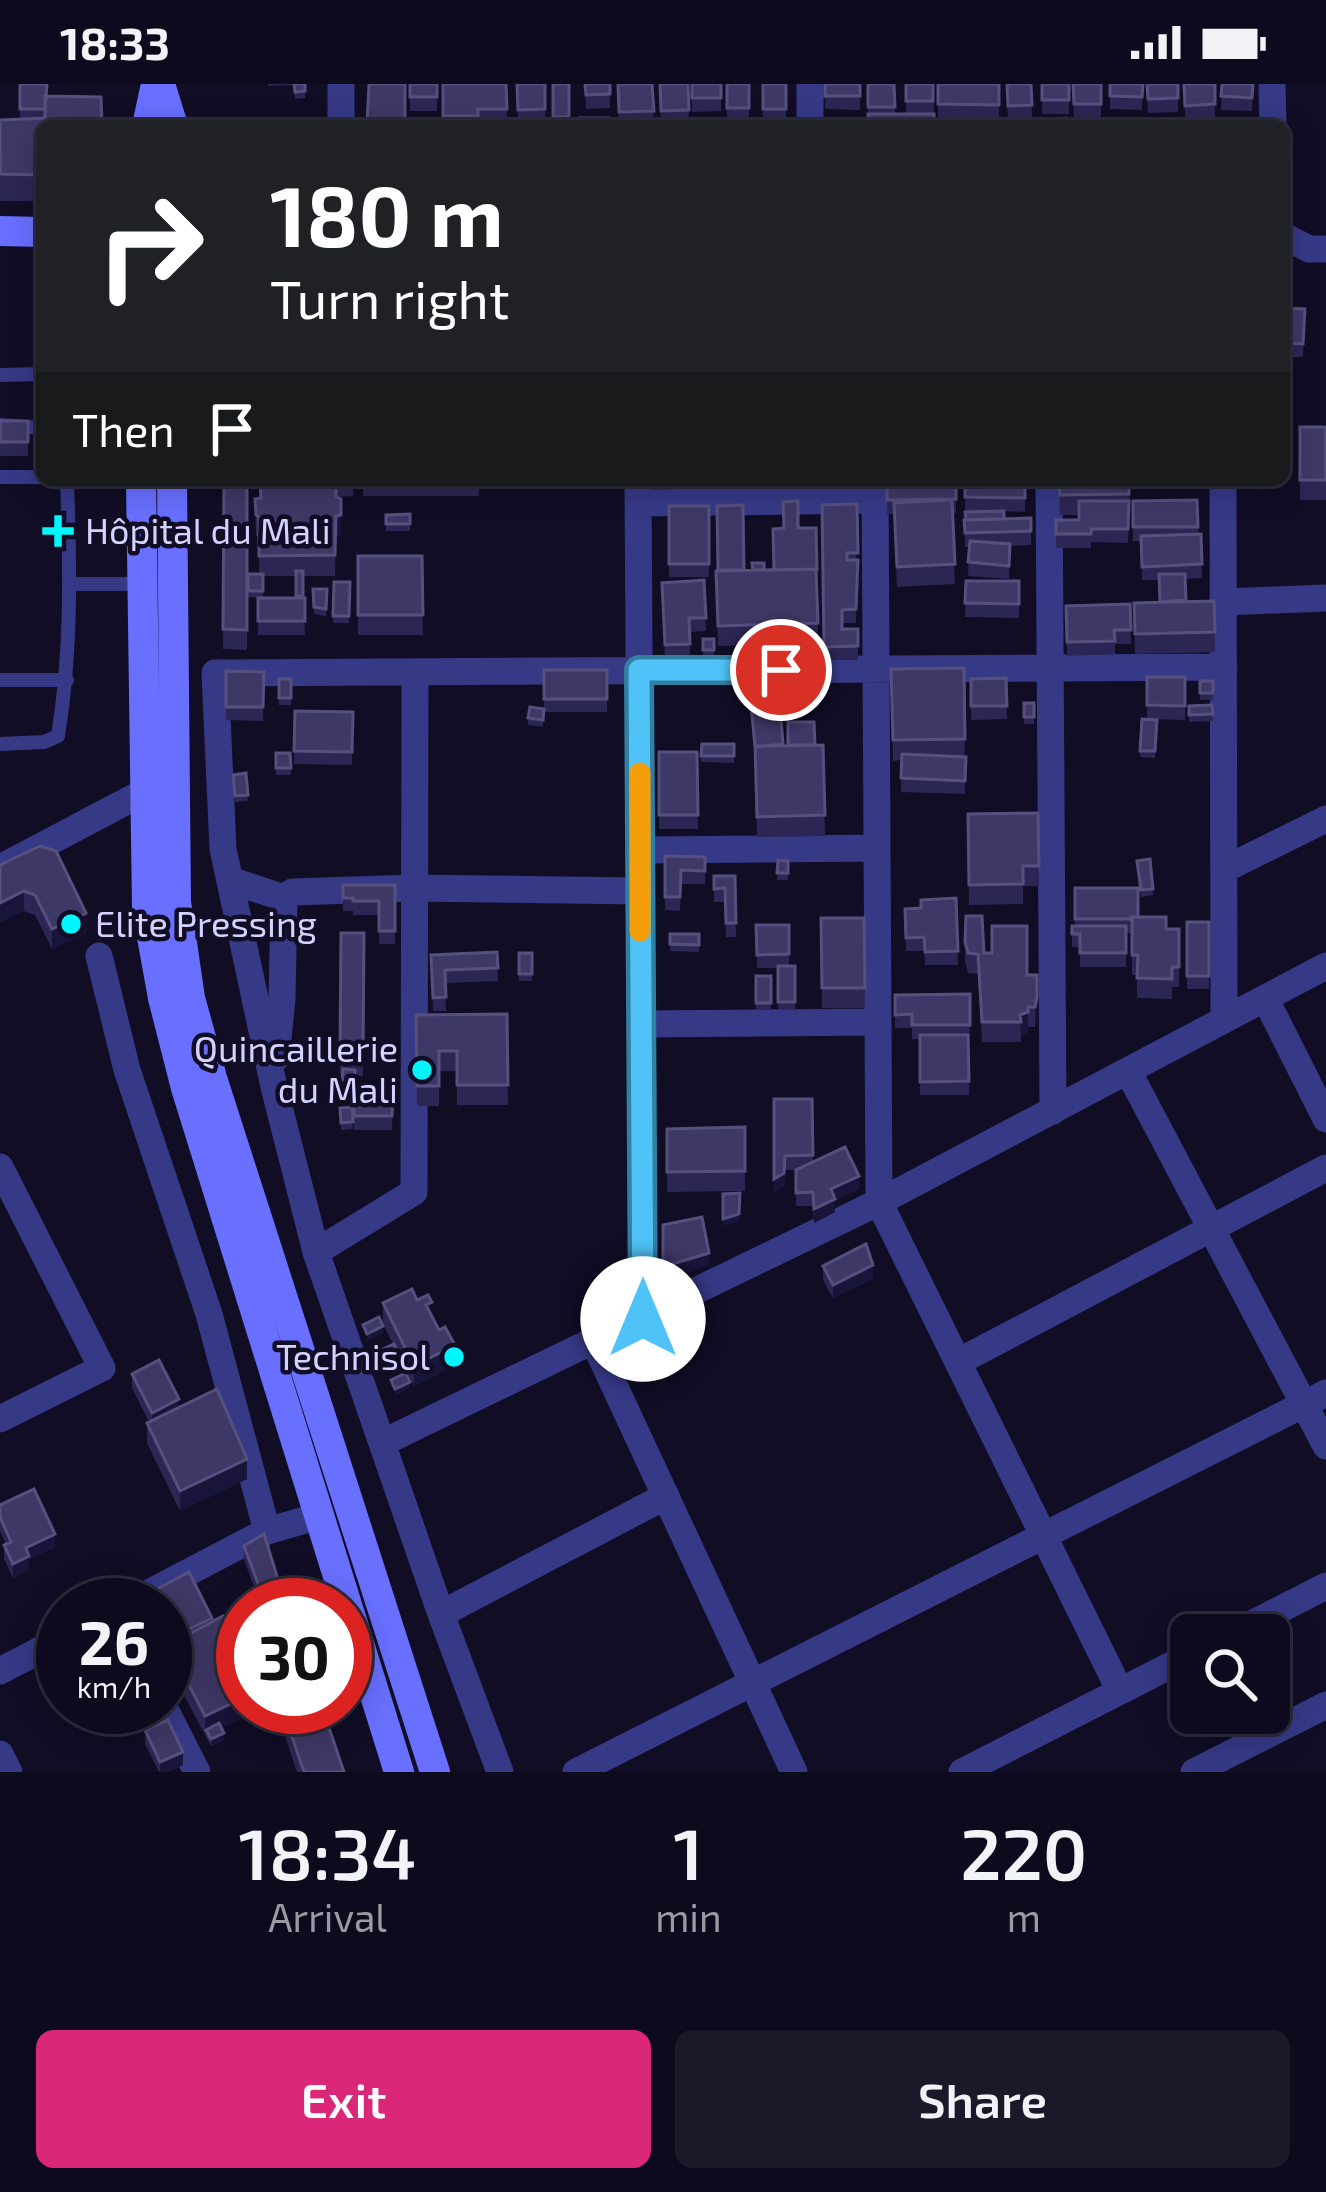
<!DOCTYPE html>
<meta charset="utf-8">
<style>
body{margin:0;font-family:"Exo 2",sans-serif;background:#1a1829;color:#f1f3f6;height:100vh;display:flex;flex-direction:column;font-size:45px;white-space:nowrap}
*{box-sizing:border-box;margin:0}
p{font-size:39px;color:#9a9aa3}
.icon{flex:none;width:66px;height:66px;fill:none;stroke:currentColor;stroke-width:2;stroke-linecap:round;stroke-linejoin:round}
.map{position:relative;height:1688px;overflow:hidden}
.panel{display:flex;flex-direction:column;background:#0c0a1c;flex:1}
.panel>*{flex:none}
.guide{position:absolute;left:36px;top:36px;width:1254px;height:366px;border-radius:18px;box-shadow:0 6px 30px #0003,0 0 0 3px #2c2b3b;background:#202124;color:#fff;overflow:hidden}
.fabs{position:absolute;left:1170px;top:1530px;display:grid;gap:24px}
.fabs a{display:grid;place-items:center;width:120px;height:120px;border-radius:18px;background:#0c0a1c;box-shadow:0 6px 30px #0003,0 0 0 3px #2c2b3b;font-size:60px}
.speed{position:absolute;left:36px;top:1494px;display:flex;gap:24px;font-size:60px;font-weight:700;text-align:center}
.speed>*{display:grid;place-content:center;width:156px;height:156px;border-radius:50%;background:#0c0a1c;box-shadow:0 6px 30px #0003,0 0 0 3px #2c2b3b;line-height:1}
.speed small{font-size:30px;font-weight:400}
.speed .limit{border:18px solid #d22;background:#fff;color:#111}
.pin{position:absolute;display:grid;place-items:center;width:102px;height:102px;color:#fff;margin:-51px;border:6px solid #fff;border-radius:50%;box-shadow:0 3px 12px #0007}
.me{position:absolute;width:132px;margin:-66px;rotate:0deg;stroke-linejoin:round;filter:drop-shadow(0 0 9px #0008)}
.turn{display:flex;align-items:center;gap:42px;height:252px;padding:0 36px;font-size:54px}
.turn .icon{width:156px;height:156px;stroke-width:2.5}
.turn b{display:block;font-size:84px;line-height:102px}
.then{display:flex;align-items:center;height:114px;padding:0 36px;background:#0003;gap:24px;font-size:45px}
.eta{display:flex;justify-content:space-evenly;align-items:center;height:204px;text-align:center}
.eta b{font-size:72px;font-weight:600;line-height:84px}
.button{display:flex;gap:24px;margin-top:auto;padding:24px 36px}
.button a{flex:1;height:138px;border-radius:18px;background:#db2777;color:#fff;font-size:48px;font-weight:600;line-height:138px;text-align:center}
.button a+a{background:#1a1829;color:#f1f3f6}
.status{display:flex;justify-content:space-between;align-items:center;height:84px;padding:0 60px;background:#0c0a1c;direction:ltr}
.status svg{height:33px;fill:currentColor}
.map>svg:first-child{display:block}
.lines{fill:none;stroke-linecap:round;stroke-linejoin:round}
.lane{stroke:#363986;stroke-width:14}
.street{stroke:#363986;stroke-width:27}
.secondary{stroke:#696fff;stroke-width:30}
.wall{fill:#2c2654}
.shaded-wall{fill:#191439}
.building{fill:#3e3866;stroke:#55507e;stroke-width:3}
.route-casing{stroke:#337fa1;stroke-width:30}
.route{stroke:#4fc3f7;stroke-width:21}
.slow{stroke:#f59e0b;stroke-width:21}
.poi-dot{fill:#00f5fd;stroke:#100d25;stroke-width:4.5}
.labels{text-anchor:middle;stroke-width:9;stroke-linejoin:round;paint-order:stroke}
.poi-label{font-size:36px;fill:#d4d2ff;stroke:#100d25;text-anchor:start}
</style>
<div class="status"><b>18:33</b><svg viewBox="0 0 49 12"><path d="M0 12V9h3v3zM5 12V6h3v6zM10 12V3h3v9zM15 12V0h3v12zM26 1h20v11H26zM47 4h2v5h-2z"/></svg></div>
<div class="map">
<svg width="1326" height="1688" viewBox="0 0 1326 1688">
<rect width="100%" height="100%" fill="#100d25"/>
<g class="lines">
<path class="lane" d="M0 291 42 290
M0 341 42 344
M0 393H42
M71 500H144
M0 596H67
M0 660 44 658 58 652C72 566 70 483 67 396"/>
<path class="street" d="M341 0V42
M810 0V42
M1272 0 1273 42
M1284 152 1309 165H1326
M638 396 643 1235
M875 396 879 1118 1120 1607
M1049 396 1053 1027
M1223 396 1224 936
M638 419 875 416
M1223 518 1326 514
M640 766 877 764
M0 784 144 708
M1225 785 1326 735
M230 796 284 814
M99 872 127 986 209 1230 267 1447
M1265 914 1326 1035
M641 940 878 938
M276 974 282 915 284 814 292 808 414 804 640 807
M1128 987 1326 1362
M0 1083 102 1284 0 1335
M316 1168 414 1108 415 588
M594 1258 794 1688
M958 1278 1326 1084
M382 1359 879 1118 1326 882
M126 1521 267 1447 319 1432
M441 1530 666 1412
M1230 1551 1326 1502
M0 1587 63 1554
M164 1623 197 1688
M0 1670 9 1688
M500 1688 441 1530 316 1168 274 1003 223 765 215 589 1224 583
M576 1688 1326 1309
M962 1688 1191 1571
M1194 1688 1326 1621"/>
<path class="secondary" d="M160 0 173 42
M147 42 156 0
M0 147 42 148
M141 396 147 825 163 914 186 1004 399 1688
M172 396 176 818 190 914 212 994 435 1688"/>
</g>
<path class="wall" d="M20 0 47 12 102 42H42V117H0V36L20 35Z
M268 0H305V14L295 15 294 1 268 2Z
M369 0H405V42H367Z
M410 0H437V27H410Z
M443 0H506L507 38 478 39V42H443Z
M517 0H545V38L518 39Z
M553 0H569V40H553Z
M585 0H610V24L586 25Z
M617 0H652L654 40 619 42Z
M660 0H688L689 40 661 41Z
M691 0H721V27L692 28Z
M727 0H749V37H727Z
M762 0H786V39H763Z
M825 0H860V26L825 25Z
M868 0H894L895 30H906V0H934V42H868Z
M938 0H999V34H938Z
M1006 0H1031L1032 34 1008 35Z
M1042 0H1069V30H1042Z
M1073 0H1101V34H1074Z
M1110 0H1143L1142 26 1110 25Z
M1146 0H1178V28L1148 29Z
M1184 0H1215V34L1185 35Z
M1222 0H1253L1252 27 1221 26Z
M1284 224 1305 225 1303 273H1284Z
M0 337H28V372H0Z
M1300 343H1326V416H1300Z
M224 396H247V566L223 565Z
M259 396H353V412L336 413 341 451 336 452 335 492H303L305 551H258V514H296V492H263V514L248 513V490H259V453L256 452 255 415H259Z
M363 396H479V412H363Z
M887 396H956V429H952L955 500 897 503 894 430H887Z
M965 396H1025V428L1004 427V435L1031 434V461L1010 462 1009 495 968 492 969 463H965L964 436 987 427H965Z
M1059 396H1130L1128 459 1091 458V464H1056V436H1079V431H1060Z
M1197 416 1198 450H1201L1202 494 1185 495 1186 518 1215 548V568L1135 570 1134 519 1160 518 1159 496H1142L1141 457H1133V417Z
M857 420 856 539H842V545H858V576H824L822 421Z
M669 422H709V493H669Z
M410 430V447H386V431Z
M798 444H816L818 560 718 562 716 487 774 486Z
M358 472H422L423 551H358Z
M704 496 706 547 690 548V574L665 575 662 499Z
M966 497H1019V534L965 533Z
M334 498H350L349 539H333Z
M313 505H327L326 532 314 530Z
M1130 520 1131 560H1115V570L1067 572 1066 522Z
M703 555H714V573H703Z
M964 584 965 710 901 708 902 676 893 677 891 585Z
M544 586H607V628H544Z
M226 587 264 588 263 637 226 636Z
M1147 593H1185V636L1147 635Z
M1006 594 1007 635 971 636V595Z
M279 595H291V621H279Z
M1200 597H1213V616H1200Z
M749 598 783 662 823 661 825 752 757 753 755 676Z
M1024 619H1034V640H1024Z
M1212 621 1213 637 1189 638V622Z
M544 625 543 643 528 641V634Z
M295 627 353 628 352 681 294 680Z
M1142 635 1157 636 1155 674 1140 673Z
M702 660H734V679L701 678Z
M659 668H697L698 745H659Z
M276 669H290L291 691H276Z
M246 689 248 717 235 718 233 691Z
M1038 729 1039 802H1023V820L969 821 968 730Z
M665 772 705 773V800H681L680 827 665 826Z
M778 776 788 777V796H777Z
M0 781 86 849 52 865 35 831 24 827Z
M1137 783 1153 805V811L1141 813Z
M714 792H735L736 853H726L725 818H714Z
M343 801H395V860H379V831H353V827H343Z
M1075 804 1166 845H1179V903H1172V915L1137 914V891H1132V849H1126V883H1080V863H1072V842H1075Z
M956 814 958 881H925L924 867H906L905 825 921 824Z
M966 832 984 869 1027 891 1037 933 1035 943H1028V948L1021 951V958H982L978 890 968 889 965 878Z
M821 834H864L865 924H822Z
M1187 838H1209V905H1187Z
M756 841H789V882H795V925H778V884H757Z
M364 849 363 992 354 991V1004L342 1003 343 991 340 990V970Z
M670 850H699V868L670 867Z
M497 868 498 897 445 899 446 927H433L431 871Z
M519 869H532V897H519Z
M756 892H771V926H756Z
M970 910 969 1011H920V955H912V944H895V911Z
M507 930 508 1021H457V987H439V1022H417L416 931Z
M393 1011 392 1046H354V1014Z
M774 1015H812L813 1078 859 1105 835 1117V1128L814 1139 813 1122H796V1086H797H785L784 1102 774 1109Z
M352 1023 353 1045 341 1046 340 1024Z
M745 1043V1107L667 1108V1045Z
M823 1182 873 1195 833 1214 823 1196Z
M417 1216 432 1232 455 1281 414 1302 400 1273V1278L372 1292 366 1280V1273L393 1260 383 1240V1219Z
M132 1290 179 1323 247 1395 180 1427 147 1359V1339L149 1338 132 1304Z
M0 1421 55 1463 29 1475V1485L13 1494 4 1475V1461L6 1460 0 1447Z
M244 1462 286 1521H261L244 1476Z
M150 1509 212 1538 224 1656 211 1662 168 1581V1561L165 1554V1521H150Z
M286 1635 344 1688H297L286 1655Z
M145 1646 183 1681 168 1688H159L145 1660Z"/>
<path class="shaded-wall" d="M341 431V451L336 452 335 492 336 432Z
M24 807V827L0 839V819Z
M86 829V849L52 865V845Z
M1037 913V933L1035 943V923Z
M1028 923V948L1021 951 1020 931Z
M785 1072 784 1102 774 1109V1095Z
M859 1092V1105L835 1117V1128L814 1139V1125L831 1105Z
M739 1130V1137L723 1142V1135Z
M709 1169V1182L663 1197V1183Z
M873 1181V1195L833 1214V1201Z
M383 1242V1249L367 1257V1250Z
M455 1261V1281L414 1302V1282Z
M400 1271V1278L372 1292V1285Z
M410 1298V1304L395 1312V1305Z
M179 1315V1328L152 1343V1329Z
M247 1375V1395L180 1427V1407Z
M55 1450V1463L29 1475V1485L13 1494V1480L26 1464Z
M212 1534V1547L182 1563V1549Z
M181 1547V1560L170 1565V1552Z
M243 1614V1623H269L208 1650 206 1646 205 1652V1632Z
M224 1649V1656L211 1662V1655Z
M183 1668V1681L168 1688H160V1678Z"/>
<path class="building" d="M20 0H47L45 25H20Z
M294 0H305V7L295 8Z
M369 0H405V37L367 39Z
M410 0H437V13H410Z
M443 0H506L507 25H478V32H443Z
M517 0H545V25L518 26Z
M553 0H569V33H553Z
M585 0H610V10L586 11Z
M618 0H652L654 27 619 28Z
M660 0H688L689 26 661 27Z
M692 0H721V14H692Z
M727 0H749V24H727Z
M763 0H786V25H763Z
M825 0H860V12H825Z
M868 0H894L895 23H868Z
M906 0H933V17H906Z
M938 0H999V21L938 20Z
M1007 0H1031L1032 21 1008 22Z
M1042 0H1069V16H1042Z
M1073 0H1101V20H1074Z
M1110 0H1143L1142 13 1110 12Z
M1147 0H1178V14L1148 15Z
M1184 0H1215V20L1185 22Z
M1222 0H1253L1252 14 1221 12Z
M45 12 101 13 102 42H42V91L0 90V36L45 34Z
M868 30H934V40H868Z
M580 34H609V42H580Z
M1066 34 1067 42H1044L1043 36Z
M697 38 725 39V42H697Z
M1074 39 1101 40V42H1074Z
M1109 39H1136V42H1109Z
M1205 39V42H1182V40Z
M1254 39V42H1222V41Z
M1284 224 1305 225 1303 260 1284 259Z
M0 337H28V358H0Z
M1300 343H1326V396H1300Z
M224 396H247V546L223 545Z
M260 396H336V413L341 415V431L336 432 335 471 259 472V433L256 431 255 415 261 414Z
M363 396H479V399L363 398Z
M887 396H956V415L887 416Z
M965 396H1025V414L965 413Z
M1059 396H1129V410L1060 411Z
M952 416 955 480 897 483 894 419Z
M1197 416 1198 443H1133V417Z
M798 417V444H816L817 487 816 485 774 486 773 445 784 444 783 418Z
M1079 417H1129L1128 445H1091V450H1056V436H1079Z
M857 420 858 469H847V476H858L856 525 842 526V545H858V562L824 563 822 421Z
M743 421 744 486H718L717 422Z
M669 422H709V480H669Z
M1004 427V435L966 436 965 428Z
M410 430V440H386V431Z
M1031 434V447L965 449 964 436Z
M1201 450 1202 480 1142 483 1141 452Z
M970 457 1010 460 1009 482 968 478Z
M358 472H422L423 531H358Z
M752 479H764V486H753Z
M816 485 818 539 718 542 716 487Z
M296 487H303V512H296Z
M248 490H263V507H248Z
M1159 490H1185L1186 516 1160 518Z
M704 496 706 534H689L690 560 665 561 662 499Z
M966 497H1019V520L965 519Z
M334 498H350L349 532H333Z
M313 505H327L326 525 314 523Z
M258 514H305V537H258Z
M1214 517 1215 548 1135 550 1134 519Z
M1130 520 1131 546H1114L1115 557 1067 558 1066 522Z
M703 555H714V566H703Z
M964 584 965 655 893 656 891 585Z
M544 586H607V615H544Z
M226 587 264 588 263 623H226Z
M1147 593H1185V622L1147 621Z
M1006 594 1007 622H971V595Z
M279 595H291V614H279Z
M778 596 783 660 755 663 749 598Z
M1200 597H1213V609H1200Z
M1024 619H1034V633H1024Z
M1212 621 1213 630 1189 631V622Z
M530 623 544 625 543 636 528 634Z
M295 627 353 628 352 668 294 667Z
M1142 635 1157 636 1155 667H1140Z
M788 638H814L815 661H788Z
M702 660H734V672H701Z
M823 661 825 731 757 733 755 662Z
M659 668H697L698 731H659Z
M276 669H290L291 684H276Z
M902 670 966 673 965 697 901 694Z
M246 689 248 711 235 712 233 691Z
M1038 729 1039 782H1023V800L969 801 968 730Z
M40 762 56 767 86 829 52 845 35 811 24 807 0 819V781Z
M665 772 705 773V787L681 786 680 813H665Z
M1150 775 1153 805 1141 806 1137 777Z
M778 776 788 777V789H777Z
M714 792H735L736 839H726L725 804 714 805Z
M343 801H395V847H379V817H353V814H343Z
M1075 804H1138V833H1132V835H1075Z
M956 814 958 867 925 868 924 853 906 854 905 825 921 824V816Z
M966 832H982L984 869H992V842H1027V891H1037V913L1035 923H1028V928L1020 931 1021 938H982L978 870 968 869 965 858Z
M1132 833H1166V845H1179V883H1172V895L1137 894 1138 871H1132Z
M821 834H864L865 904H822Z
M1187 838H1209V892H1187Z
M756 841H789V870L757 871Z
M1072 842H1126V869H1080V850H1072Z
M341 849H364L363 971 340 970Z
M670 850H699V861L670 860Z
M497 868 498 884 445 886 446 913 433 914 431 871Z
M519 869H532V890H519Z
M778 882H795V918H778Z
M756 892H771V919H756Z
M970 910V941H912V930L895 931V911Z
M507 930 508 1001H457V967H439V1002H417L416 931Z
M920 951H968L969 997 920 998Z
M343 985 355 986 354 998 342 996Z
M393 1011 392 1032H354V1014Z
M774 1015H812L813 1071 785 1072 784 1089 774 1095Z
M352 1023 353 1038 341 1039 340 1024Z
M745 1043V1087L667 1088V1045Z
M845 1063 859 1092 831 1105 835 1115 814 1125 813 1108 796 1109V1086Z
M740 1109 739 1130 723 1135V1110Z
M702 1133 709 1169 663 1183V1141Z
M866 1160 873 1181 833 1201 823 1182Z
M412 1205 417 1216 428 1211 432 1218 426 1221 439 1246 445 1243 455 1261 414 1282 383 1219Z
M379 1233 383 1242 367 1250 363 1241Z
M394 1260 400 1271 372 1285 366 1273Z
M159 1276 179 1315 152 1329 132 1290Z
M406 1289 410 1298 395 1305 391 1296Z
M217 1305 247 1375 180 1407 147 1339Z
M34 1405 55 1450 26 1464 29 1472 13 1480 4 1461 11 1458 0 1433V1421Z
M264 1450 286 1521H266L244 1462Z
M189 1488 212 1534 182 1549 181 1547 170 1552 165 1540V1521H155L150 1509Z
M223 1532 243 1571V1614L205 1632 168 1561Z
M322 1623 344 1688H304L286 1635Z
M168 1636 183 1668 160 1678 145 1646Z
M219 1639 224 1649 211 1655 206 1646Z"/>
<g class="lines">
<g class="route-casing">
<path id="route" d="M643 1235 639 586H781"/>
</g>
<use href="#route" class="route"/>
<path class="slow" d="M640 689V847"/>
</g>
<g class="poi-dot">
<path d="M52 429h12v12h12v12h-12v12h-12v-12h-12v-12h12z"/>
<circle cx="71" cy="840" r="12"/>
<circle cx="422" cy="986" r="12"/>
<circle cx="454" cy="1273" r="12"/>
</g>
<g class="labels">
<g class="poi-label">
<text x="85" y="460">Hôpital du Mali</text>
<text x="95" y="853">Elite Pressing</text>
<text x="398" y="978" text-anchor="end">Quincaillerie<tspan x="398" dy="41">du Mali</tspan></text>
<text x="430" y="1286" text-anchor="end">Technisol</text>
</g>
</g>
</svg>
<div class="fabs">
<a><svg class="icon" aria-label="search" viewBox="0 0 24 24"><circle cx="10" cy="10" r="6"/><path d="M15 15l6 6"/></svg></a>
</div>
<div class="speed"><div>26<small>km/h</small></div><div class="limit">30</div></div>
<div class="pin" style="left:781px;top:586px;background:#d93025"><svg class="icon" aria-label="arrive" viewBox="0 0 24 24"><path d="M6 21V4h12l-3 4 3 4H6"/></svg></div>
<svg class="me" style="left:643px;top:1235px" viewBox="-20 -20 40 40"><circle r="19" fill="#fff"/><path d="M0-13L10 11 0 6-10 11z" fill="#4fc3f7"/></svg>
<div class="guide">
<div class="turn"><svg class="icon" aria-label="right" viewBox="0 0 24 24"><path d="M7 20v-9h11M14 6l5 5-5 5"/></svg><div><b>180 m</b>Turn right</div></div>
<div class="then">Then<svg class="icon" aria-label="arrive" viewBox="0 0 24 24"><path d="M6 21V4h12l-3 4 3 4H6"/></svg></div>
</div>
</div>
<section class="panel">
<div class="eta">
<div><b>18:34</b><p>Arrival</p></div>
<div><b>1</b><p>min</p></div>
<div><b>220</b><p>m</p></div>
</div>
<div class="button"><a>Exit</a><a>Share</a></div>
</section>
